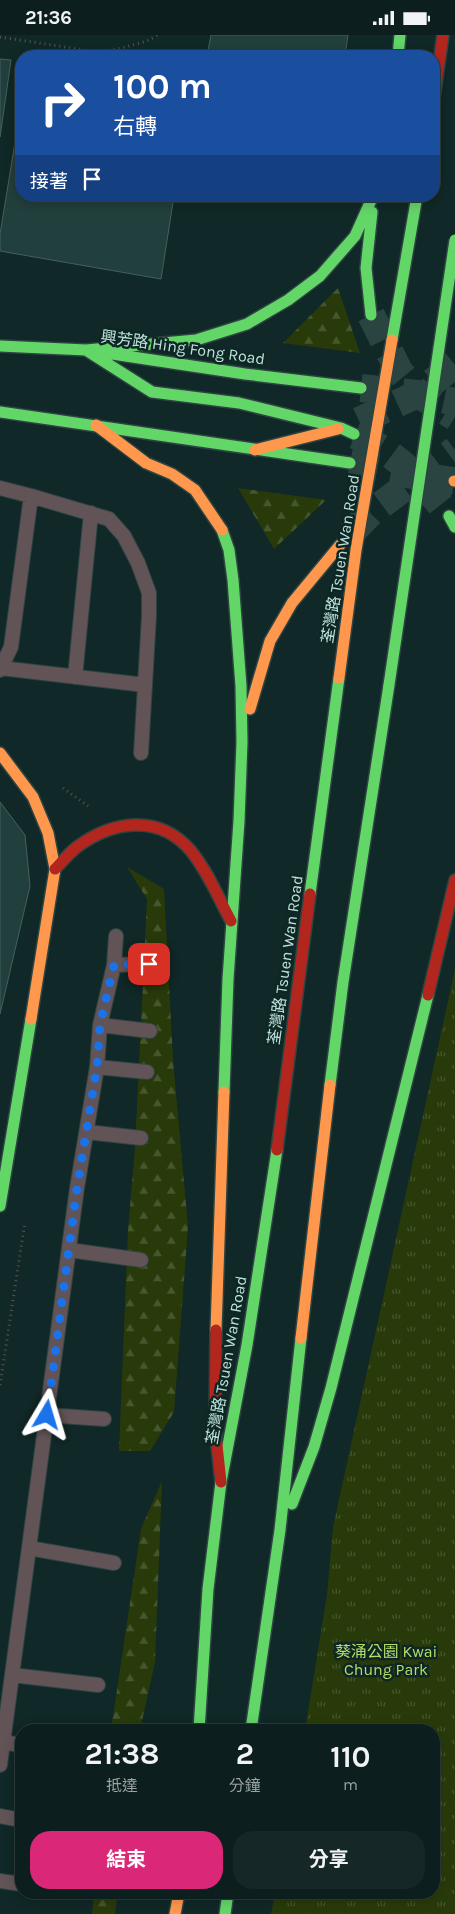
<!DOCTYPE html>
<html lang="zh-TW">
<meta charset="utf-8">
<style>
body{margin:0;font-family:Karla,"Noto Sans TC",sans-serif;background:#152726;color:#f1f3f6;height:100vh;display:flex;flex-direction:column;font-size:19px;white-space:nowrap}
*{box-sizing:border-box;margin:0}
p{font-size:16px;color:#9aa2a4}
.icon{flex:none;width:28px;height:28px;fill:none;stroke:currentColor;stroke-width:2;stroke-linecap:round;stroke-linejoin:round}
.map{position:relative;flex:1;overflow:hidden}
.sheet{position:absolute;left:15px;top:1689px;width:425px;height:175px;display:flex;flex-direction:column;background:#0c1e1d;border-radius:20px;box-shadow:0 2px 12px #0003,0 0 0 1px #2c3c3b}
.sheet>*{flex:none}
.banner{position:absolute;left:15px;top:15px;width:425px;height:152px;border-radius:20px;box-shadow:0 2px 12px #0003,0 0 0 1px #2c3c3b;background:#1a4fa0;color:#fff;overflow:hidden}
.pin{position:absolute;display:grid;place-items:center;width:42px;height:42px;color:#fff;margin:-21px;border-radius:10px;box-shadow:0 2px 8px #0006}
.me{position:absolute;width:55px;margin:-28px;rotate:7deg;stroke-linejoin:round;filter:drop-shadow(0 0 4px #0008)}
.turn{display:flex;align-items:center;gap:18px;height:105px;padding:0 15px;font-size:22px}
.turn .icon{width:65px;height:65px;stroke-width:2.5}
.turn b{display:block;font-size:35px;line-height:42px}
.then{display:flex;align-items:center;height:48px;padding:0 15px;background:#0003;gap:10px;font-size:19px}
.eta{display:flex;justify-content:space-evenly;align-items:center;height:85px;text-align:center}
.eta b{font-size:30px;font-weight:700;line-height:35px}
.cta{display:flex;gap:10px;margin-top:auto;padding:10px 15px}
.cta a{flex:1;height:58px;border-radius:20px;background:#db2777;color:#fff;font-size:20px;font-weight:700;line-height:58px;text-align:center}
.cta a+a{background:#152726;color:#f1f3f6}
.status{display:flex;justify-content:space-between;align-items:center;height:35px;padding:0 25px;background:#0c1e1d;direction:ltr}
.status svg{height:14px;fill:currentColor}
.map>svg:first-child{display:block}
.forest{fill:url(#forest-firs)}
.park{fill:url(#park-tufts)}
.building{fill:#213f3c;stroke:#46605e}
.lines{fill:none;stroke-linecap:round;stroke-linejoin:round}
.secondary-tunnel{stroke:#2a4442;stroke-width:28;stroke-dasharray:28 14;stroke-linecap:butt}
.highway-tunnel{stroke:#2a4442;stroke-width:28;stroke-dasharray:28 14;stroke-linecap:butt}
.lane-casing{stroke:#2e4442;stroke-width:16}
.fast-casing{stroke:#2e4442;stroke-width:14}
.slow-casing{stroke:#2e4442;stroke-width:14}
.jam-casing{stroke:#2e4442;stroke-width:14}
.path{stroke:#565456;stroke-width:3;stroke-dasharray:1 4;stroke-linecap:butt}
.lane{stroke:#625357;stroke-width:14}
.fast{stroke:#63d668;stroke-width:11}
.slow{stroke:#ff974d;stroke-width:11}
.jam{stroke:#b3261e;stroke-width:11}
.fast-bridge-casing{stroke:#2e4442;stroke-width:14;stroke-linecap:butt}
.slow-bridge-casing{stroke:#2e4442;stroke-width:14;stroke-linecap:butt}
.fast-bridge{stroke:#63d668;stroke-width:11}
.slow-bridge{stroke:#ff974d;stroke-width:11}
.route{stroke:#1a73e8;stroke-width:9;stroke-dasharray:0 16.2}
.labels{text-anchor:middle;stroke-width:5;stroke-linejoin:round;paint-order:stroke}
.street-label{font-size:16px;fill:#bde2dc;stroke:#0e2724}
.park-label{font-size:16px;fill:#b5dd68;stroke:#0e2724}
</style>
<div class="status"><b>21:36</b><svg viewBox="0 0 49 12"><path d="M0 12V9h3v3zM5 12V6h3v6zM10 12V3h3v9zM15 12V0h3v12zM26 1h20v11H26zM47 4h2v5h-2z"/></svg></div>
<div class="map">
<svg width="455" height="1879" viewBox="0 0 455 1879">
<defs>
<pattern id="forest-firs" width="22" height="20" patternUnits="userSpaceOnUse" patternTransform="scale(1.25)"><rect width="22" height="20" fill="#293a0a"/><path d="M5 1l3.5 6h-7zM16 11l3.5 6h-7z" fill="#46562d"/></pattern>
<pattern id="park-tufts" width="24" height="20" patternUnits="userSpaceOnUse" patternTransform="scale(1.25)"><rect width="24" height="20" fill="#293a0a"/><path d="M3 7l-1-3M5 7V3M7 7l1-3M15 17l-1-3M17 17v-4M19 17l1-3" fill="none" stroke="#46562d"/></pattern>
</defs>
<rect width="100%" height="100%" fill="#102827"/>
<path class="forest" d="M338 253 360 318 283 308Z
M238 453 326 465 274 514Z
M127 832 164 854 173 1025 188 1192 174 1377 150 1416H119L128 1195 135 1113 147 864Z
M162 1446 155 1627 140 1695H111L141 1494Z
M94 1858H118L115 1879H92Z"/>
<path class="park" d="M455 934V1879H271L275 1858H434V1695H305L327 1560 333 1492Z"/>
<path class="building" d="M211 0H348L345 21H207Z
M0 24 11 25 0 102Z
M21 71V161H174L161 244 0 216V199Z
M0 767 25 800 30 851 0 979Z"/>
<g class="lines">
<path class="secondary-tunnel" d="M361 353 418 359 455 367
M350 428 417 441 454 446"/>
<path class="highway-tunnel" d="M371 280 399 336 418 359 455 382
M359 386 418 359 455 329
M355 400C396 417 423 446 449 481
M351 498 370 478 455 415"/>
<g class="lane-casing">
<path id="lane" d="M0 453 31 461 11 612 0 635
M31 461 109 484 124 501 138 528 149 558V581L141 718
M1 633 145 650
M75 642 91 478
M114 930 149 929
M100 990 150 996
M97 1032 147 1037
M87 1097 141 1103
M69 1215 141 1225
M47 1380 104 1384
M29 1513 114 1528
M12 1640 98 1650
M3 1707 21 1710
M0 1730 77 1153 97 1032 100 990 114 930 116 901
M0 1781 21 1785
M0 1846 21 1849"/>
</g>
<g class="fast-casing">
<path id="fast" d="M398 21 400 0
M371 280 366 233 372 177
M0 311 86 315 245 339 361 353
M86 315 196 305 247 289 288 265 320 241 355 201 373 161
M86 315 152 357 239 368 341 393 354 399
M0 377 350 428
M449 481 455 492
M222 495 229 515 233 545 241 651 242 707 239 786 228 944 224 1057
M310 859 339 643
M330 1050 343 947 389 650
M0 1171 31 984
M292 1469 314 1412 331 1353 428 960
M199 1695 208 1554 221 1447 247 1310 277 1115
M251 1695 280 1495 301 1303
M225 1879 228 1858"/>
</g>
<g class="slow-casing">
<path id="slow" d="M96 390 146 428 172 439 195 455 222 495
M255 415 338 394
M454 446H455
M250 674 270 606 292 568 340 510
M0 718 33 762 48 798 55 834 31 984
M216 1295 224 1057
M301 1303 330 1050
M175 1879 179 1858"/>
</g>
<g class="jam-casing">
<path id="jam" d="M434 63 443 0
M55 834C62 827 69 818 77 812 112 786 159 778 191 816 208 837 218 862 231 886
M428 960 455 845
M277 1115 310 859
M216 1295 215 1392 221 1447"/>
</g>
<path class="path" d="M0 2 97 17 122 13 147 6 158 0
M63 753 88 771
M0 1350 25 1187"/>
<use href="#lane" class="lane"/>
<use href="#fast" class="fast"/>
<use href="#slow" class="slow"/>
<use href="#jam" class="jam"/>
<g class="fast-bridge-casing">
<path id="fast-bridge" d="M392 305 417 161
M389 650 455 205"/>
</g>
<g class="slow-bridge-casing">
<path id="slow-bridge" d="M339 643 356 515 392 305"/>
</g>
<use href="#fast-bridge" class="fast-bridge"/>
<use href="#slow-bridge" class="slow-bridge"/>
</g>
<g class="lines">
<path class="route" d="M47 1380 77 1153 97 1032 100 990 114 930 149 929"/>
</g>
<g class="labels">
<g class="street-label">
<text transform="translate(183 312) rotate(8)" y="6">興芳路 Hing Fong Road</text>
<text transform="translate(340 524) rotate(-81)" y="6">荃灣路 Tsuen Wan Road</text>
<text transform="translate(285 925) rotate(-82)" y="6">荃灣路 Tsuen Wan Road</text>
<text transform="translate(226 1325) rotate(-80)" y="6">荃灣路 Tsuen Wan Road</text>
</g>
<g class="park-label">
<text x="386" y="1622">葵涌公園 Kwai<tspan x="386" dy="18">Chung Park</tspan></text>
</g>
</g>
</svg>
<div class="pin" style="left:149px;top:929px;background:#d93025"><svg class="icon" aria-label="arrive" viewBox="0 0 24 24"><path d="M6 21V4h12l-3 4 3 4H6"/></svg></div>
<svg class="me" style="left:47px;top:1380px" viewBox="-20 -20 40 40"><path d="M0-17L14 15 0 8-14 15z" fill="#1a73e8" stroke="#fff" stroke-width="4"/></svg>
<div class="banner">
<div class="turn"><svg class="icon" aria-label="right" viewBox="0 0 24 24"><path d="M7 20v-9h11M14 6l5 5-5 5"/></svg><div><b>100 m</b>右轉</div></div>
<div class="then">接著<svg class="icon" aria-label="arrive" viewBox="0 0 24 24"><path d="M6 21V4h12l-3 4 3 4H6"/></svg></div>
</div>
<section class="sheet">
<div class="eta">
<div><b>21:38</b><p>抵達</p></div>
<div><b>2</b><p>分鐘</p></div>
<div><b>110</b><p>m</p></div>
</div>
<div class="cta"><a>結束</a><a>分享</a></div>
</section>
</div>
